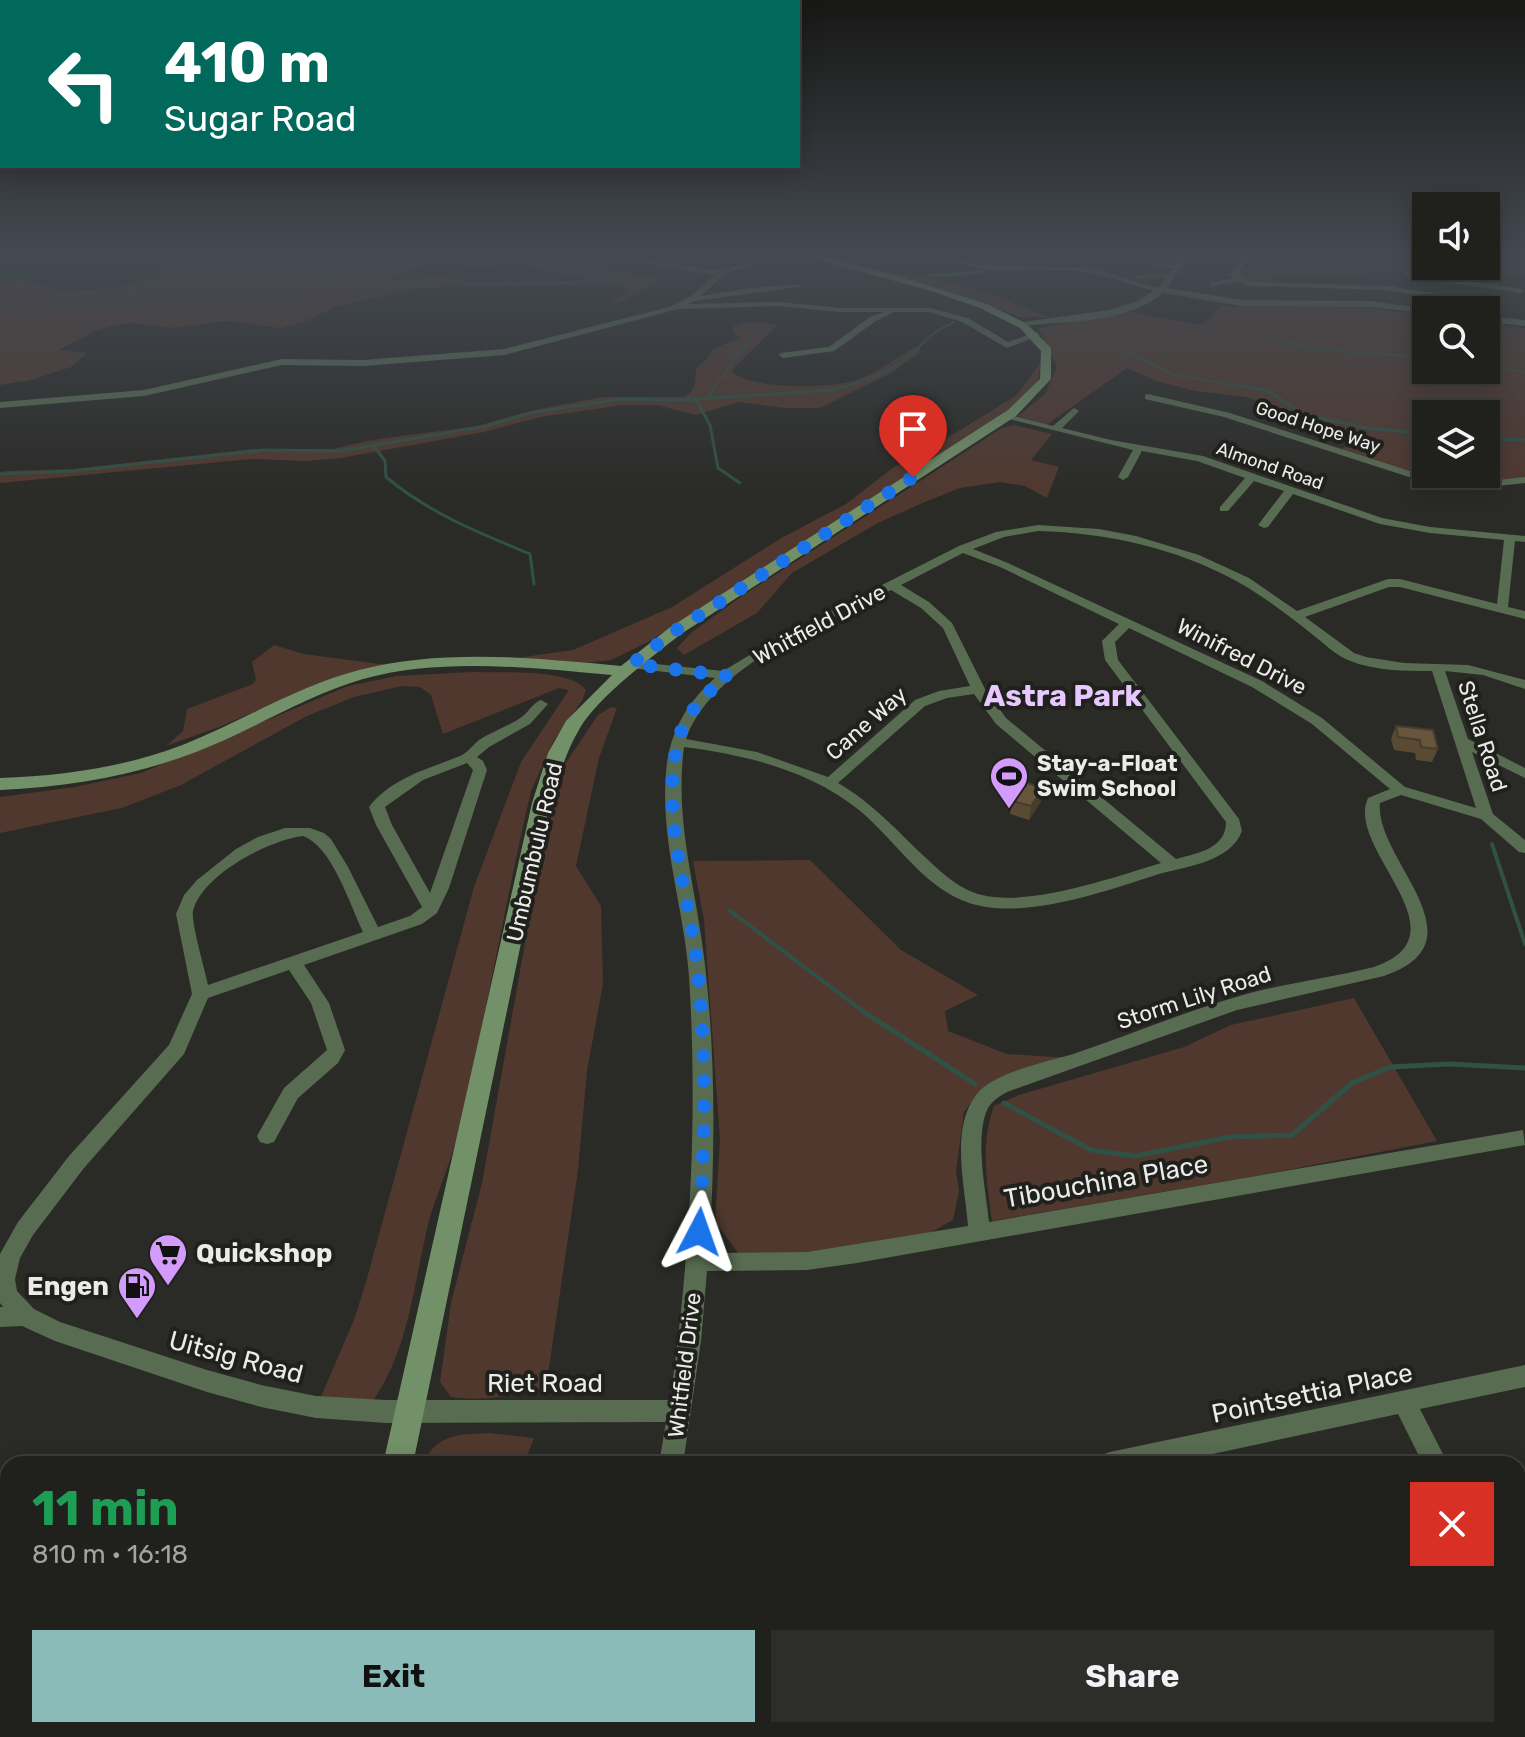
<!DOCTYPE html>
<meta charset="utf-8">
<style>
body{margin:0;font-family:Rubik,sans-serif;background:#2d2d29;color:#f1f3f6;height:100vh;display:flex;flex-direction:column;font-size:30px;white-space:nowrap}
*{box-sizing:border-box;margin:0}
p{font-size:26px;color:#a2a3a3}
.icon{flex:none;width:44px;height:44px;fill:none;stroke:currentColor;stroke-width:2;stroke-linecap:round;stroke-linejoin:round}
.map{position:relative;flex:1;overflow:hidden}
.details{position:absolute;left:0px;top:1456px;width:1526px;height:282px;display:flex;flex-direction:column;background:#20201c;border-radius:24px 24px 0 0;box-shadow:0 4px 20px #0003,0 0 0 2px #3d3e3b}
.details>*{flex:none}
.banner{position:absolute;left:0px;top:0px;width:800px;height:168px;box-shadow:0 4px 20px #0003,0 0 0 2px #3d3e3b;background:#00695c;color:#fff;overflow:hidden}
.fabs{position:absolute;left:1412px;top:192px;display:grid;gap:16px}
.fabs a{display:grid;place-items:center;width:88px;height:88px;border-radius:0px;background:#20201c;box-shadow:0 4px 20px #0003,0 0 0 2px #3d3e3b;font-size:40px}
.pin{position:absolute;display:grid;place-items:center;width:68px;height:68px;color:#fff;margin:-82px -34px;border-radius:50% 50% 50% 0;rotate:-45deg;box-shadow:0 0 8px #0007}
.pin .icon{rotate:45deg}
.me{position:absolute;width:88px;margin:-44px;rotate:4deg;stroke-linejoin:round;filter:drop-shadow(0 0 6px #0008)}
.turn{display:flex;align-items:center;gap:28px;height:168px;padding:0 32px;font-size:36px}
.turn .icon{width:104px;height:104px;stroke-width:2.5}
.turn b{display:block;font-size:56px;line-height:68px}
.round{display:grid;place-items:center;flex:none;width:84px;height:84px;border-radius:0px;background:#2d2d29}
.overview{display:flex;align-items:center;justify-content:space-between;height:136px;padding:0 32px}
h1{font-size:48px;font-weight:700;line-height:60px;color:#1e9e55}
.button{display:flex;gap:16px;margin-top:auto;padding:16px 32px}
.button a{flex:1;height:92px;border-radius:0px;background:#8bbbb9;color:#111;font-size:32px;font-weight:700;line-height:92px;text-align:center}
.button a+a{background:#2d2d29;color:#f1f3f6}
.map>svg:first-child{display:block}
.green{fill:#50382e;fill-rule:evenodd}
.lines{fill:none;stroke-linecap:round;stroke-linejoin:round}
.stream-far3{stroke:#305145;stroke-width:2}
.stream-far2{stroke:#305145;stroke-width:3}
.stream-far1{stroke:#305145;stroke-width:4}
.stream{stroke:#305145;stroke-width:5}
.minor{fill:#586c52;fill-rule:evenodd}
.tertiary{fill:#586c52;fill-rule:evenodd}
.secondary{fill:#729168;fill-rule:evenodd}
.wall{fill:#594a34}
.shaded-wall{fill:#483c2b}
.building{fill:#67563d;stroke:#483c2b;stroke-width:2}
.route{stroke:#1a73e8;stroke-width:14;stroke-dasharray:0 25.2}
.labels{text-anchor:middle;stroke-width:8;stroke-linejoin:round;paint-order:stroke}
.far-street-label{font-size:18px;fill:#ebebe9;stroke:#20201d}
.street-label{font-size:22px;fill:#ebebe9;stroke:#20201d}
.poi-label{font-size:22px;font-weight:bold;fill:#ebebe9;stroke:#20201d;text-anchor:start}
.near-street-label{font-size:26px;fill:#ebebe9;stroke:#20201d}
.near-poi-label{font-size:26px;font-weight:bold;fill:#ebebe9;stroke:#20201d;text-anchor:start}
.district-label{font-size:30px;font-weight:bold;fill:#e7c9ff;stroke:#20201d}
</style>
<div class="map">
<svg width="1525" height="1737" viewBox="0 0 1525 1737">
<rect width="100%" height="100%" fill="#2a2a26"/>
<path class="green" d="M180 257H595L586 267 662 279 617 304 612 302 629 289 612 284 417 288 334 307 306 321 281 328 226 321 173 328 132 323 115 325 95 331 59 350 87 353 71 367 31 380 0 385V281L28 280 58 291 112 289 153 278ZM448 262 465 267 528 266 589 279C567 282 458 287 446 275L398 280 390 278 409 269Z
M1382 259 1426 260V266H1486V261H1525V277L1433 275 1391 270 1338 276H1275L1276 285 1257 283 1239 275 1243 267Z
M901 274C954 280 1000 297 1049 317H1019L961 295 889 277Z
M1220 306 1366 308 1426 315V370H1486V324L1525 328V478L1457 485 1340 450 1359 439 1246 397 1196 391 1156 381 1127 368 1046 425 1018 416 1045 394 1057 367 1038 328 1128 312 1203 325ZM1426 414H1486V474H1426Z
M749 322 778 324 731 371C751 390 833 389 859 379 882 371 898 355 920 345V352L891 373 820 408H785L738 402 696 415 657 405H623L540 417 484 432 341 458 306 461 251 459 0 483V472L8 471 73 469 253 449H333L372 440 477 426 534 410 603 397H683C697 392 695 380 696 368L706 360 714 348 741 338 733 333 732 327Z
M1041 362 1038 380 1019 404 648 642 611 660 584 663 496 661 573 650 672 607 783 537 846 504 894 467 921 454 1017 395Z
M1014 425 1052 434 1031 460 1059 467 1047 498 1025 486 1000 482 960 488 920 504 878 523 792 573 757 613 684 655 677 648 692 632 739 598 1002 428Z
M274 645 304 654 388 665 286 698 219 727 166 746 183 731 187 709 253 684 256 680 252 662Z
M472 672C497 673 572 668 586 690L582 701 554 740 531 791C504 907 485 1025 456 1140 449 1167 437 1193 429 1221 414 1280 410 1347 374 1399L354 1403 319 1401 354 1320 366 1282 474 887 521 762 569 690 559 688 443 734 431 695 420 687 402 686 354 697 307 716 181 785 122 808 0 833V797L75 787 141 773 348 686 397 676Z
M611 707 617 708 599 758 576 866 601 906 603 984 587 1071 578 1170 546 1388C515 1395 483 1402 451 1397L440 1382 451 1303 482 1183 536 882 552 812 565 764 598 715Z
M810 860 901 950 978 995 945 1011 948 1031 1007 1054 1070 1058 976 1096 964 1112 956 1171 959 1191 953 1220 928 1234 794 1254H739L715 1222 720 1139 704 920 693 861Z
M1354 998 1437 1141 1261 1175 992 1221C987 1182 980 1143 994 1106L1019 1095 1184 1047 1231 1025Z
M489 1433 534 1438 524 1464H424C434 1434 461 1434 489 1433Z"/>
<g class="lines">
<path class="stream-far3" d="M1266 274 1367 266H1525
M318 281 644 283
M0 306 30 310 292 295 325 276 376 257
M84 306C127 294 177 287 212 257
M1269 336 1309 349 1426 357
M1113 346 1175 375 1253 388
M1486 366 1525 372
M714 388 757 329
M839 388C864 381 889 373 909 356 926 341 932 332 954 322"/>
<path class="stream-far2" d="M1241 386 1266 390 1300 412 1320 418 1367 428 1426 434
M709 396 715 386
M695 398 710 425 718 468 740 483
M1486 439 1525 440
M373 445 385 461 386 477C429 513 479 533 530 554L534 584
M0 474 73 471 264 450 340 451 487 426 530 413 619 399 683 400 832 390 846 386"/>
<path class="stream-far1" d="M1492 844 1525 944
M729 910 864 1012"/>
<path class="stream" d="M861 1010 975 1084
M1004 1103 1091 1150 1135 1156 1230 1137 1292 1135 1352 1083 1390 1067 1449 1064 1525 1068"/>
<path class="minor" d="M609 257H628L719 271 766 257H778L726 273 701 296 751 288 799 284 803 286 695 301 687 304 779 302 841 308H930L968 318 1008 342 1036 332 1040 335 1007 348 962 322 930 312H894L876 321 834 351 783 358 779 355 780 353 829 347 870 317 884 312H841L779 306 678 309 504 355 363 366 282 365 144 396 0 408V402L144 390 282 359 363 360 504 349 669 307 691 296 715 275Z
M947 257 999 266 1091 268 1165 290 1161 292 1151 290C1128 284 1107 275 1084 272 1039 266 988 280 947 257Z
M1103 257H1123L1182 267 1178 269Z
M1242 257H1250L1238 274 1252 282 1387 286 1464 298 1472 302 1475 310H1467L1465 305 1459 302 1387 290 1250 286 1239 281 1210 287V283L1233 278 1230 275Z
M984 270 981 274 931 277 927 275Z
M1406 272 1521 289 1525 291 1521 293 1403 276Z
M1172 273 1175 277 1144 278 1141 281 1134 276Z
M1148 394 1230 413 1444 482 1462 484 1525 477V483L1462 490 1443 488 1224 417 1145 399V395Z
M1074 408 1079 411 1062 428 1111 440 1203 456 1382 518 1430 527 1525 536V542L1515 541 1508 607 1525 611V619L1400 587H1389L1305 617 1354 653 1366 657 1404 663 1468 665 1525 680V689L1483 675 1445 671 1468 739 1525 768V778L1472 752 1493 814 1525 840V853L1519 852 1481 819 1401 795 1380 803C1374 859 1487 941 1384 976L1237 1010 1007 1092C1000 1096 993 1100 988 1108 974 1136 986 1192 989 1222L1523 1130 1525 1145 857 1263 807 1270 707 1271 701 1341 683 1464H659L666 1422 386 1423 316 1418 261 1407 207 1392 55 1341 22 1326 0 1327V1307H3L0 1303V1254L18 1222 69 1156 169 1045 192 994 176 914 184 895 197 880 236 849 258 837 285 828H310L324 833 331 839 348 867 378 927 410 916 422 907 376 825 369 807C391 778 428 769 460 756 467 753 473 745 479 740 493 731 510 726 523 716 530 710 533 703 541 700L548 704 530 724 489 747 477 757 483 761 487 770 449 888 437 913 422 924 304 965 329 1003 345 1050 338 1063 298 1098 274 1142 267 1144 260 1142 257 1136 284 1088 327 1050 311 1003 289 970 208 998 184 1054 84 1168 33 1235 20 1258 15 1279 17 1291 34 1309 60 1322 207 1370 261 1385 316 1396 386 1400H670C690 1259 698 1119 689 976 684 908 660 841 666 772 669 734 686 703 715 678L632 668 627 667V661L723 671 785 634 959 546 996 532 1038 525 1099 529 1136 536 1199 555 1249 578 1297 611 1388 579H1400L1497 604 1504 540 1430 533 1380 524 1293 494 1268 527 1264 528 1258 525 1284 491 1254 481 1228 511H1220V507L1245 478 1197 461 1142 451 1128 477 1123 480 1118 477 1133 450 1001 417 1006 414 1053 426ZM1038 531C1107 533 1177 548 1238 582 1265 597 1289 616 1313 635 1324 643 1335 655 1348 660 1374 671 1404 671 1432 671L1476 808 1405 787 1322 718 1262 681 1008 563 973 549 1004 537ZM963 553 1000 567 1119 624 1102 641 1105 660 1226 822C1226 849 1197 853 1176 859L1006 718 985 689 952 623 929 602 901 585ZM891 590 921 608 943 628 970 686 939 691 915 700 828 777 757 752 686 739C711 666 825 622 891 590ZM1129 628 1252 687 1312 724 1390 789 1368 798C1344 849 1470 934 1374 967 1330 978 1286 983 1243 995 1186 1011 1132 1034 1076 1053 1049 1062 994 1071 976 1095 950 1129 965 1186 968 1226L807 1252 709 1253C715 1157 716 1060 705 965 697 891 674 822 684 747 746 755 809 770 859 810 898 842 928 896 981 906 1034 917 1109 890 1159 874 1188 866 1230 862 1242 831L1239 819 1118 660 1115 642ZM974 694 996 724 1161 863C1115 877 1029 907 982 895 960 890 942 873 926 858 898 832 873 803 838 783L925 706 947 698ZM467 763 473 770 430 893 392 825 385 807 423 780ZM303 836C332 846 350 905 363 932L208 985C205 970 191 923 193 911 202 875 269 840 303 836Z
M1525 1365V1387L1420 1409 1448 1464H1423L1398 1414 1166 1464H1098L1101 1455 1110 1452Z
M1518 1498H1525V1524H1518Z
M33 1730H105L102 1737H30Z
M233 1730H262L265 1737H236Z
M603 1730H631L629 1737H601Z
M850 1730H894L897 1737H848Z
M1295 1730H1327L1330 1737H1298Z"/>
<path class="tertiary" d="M1181 257H1189L1167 288 1242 300 1370 301 1433 310H1426V313L1370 307 1242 306 1163 293C1127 324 1066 321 1021 326L1016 323 1109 310 1138 301 1160 286Z
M1486 316 1525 320V326L1486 322Z"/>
<path class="secondary" d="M808 257H823L888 273 987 304 1027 324 1051 348V379L1016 416 681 634C652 657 598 697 580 728 566 751 559 777 550 803L413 1464H383L532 803 548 753 566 721 612 675C532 668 442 657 363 679 305 696 253 730 196 752 134 776 67 787 0 790V778C63 776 126 767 185 744 244 720 298 686 359 670 444 648 535 658 621 666L669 628 1008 410 1040 379 1041 351 1020 328 980 308 931 291Z
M322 1730H358L357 1737H321Z"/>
</g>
<path class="wall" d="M1396 726 1438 749 1432 762 1416 760 1415 753 1394 750 1391 739Z
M1043 788 1041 801 1029 820 1010 814 1012 801Z
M717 1730H799L797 1737H731Z"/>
<path class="shaded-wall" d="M1043 788 1041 801 1029 820 1031 806Z
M793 1730H799L797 1737H790Z"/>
<path class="building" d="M1396 726 1433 730 1438 749 1421 747 1420 740 1398 737Z
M1024 782 1043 788 1031 806 1012 801Z
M745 1730H793L790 1737H743Z"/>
<linearGradient id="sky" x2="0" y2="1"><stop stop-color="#171715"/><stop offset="0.51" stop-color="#444a52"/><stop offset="1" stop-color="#444a52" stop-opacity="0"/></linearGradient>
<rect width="1525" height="500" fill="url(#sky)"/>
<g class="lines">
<path class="route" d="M699 1232C705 1143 707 1053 697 965 689 893 660 815 678 742 685 713 706 693 728 676L632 664 675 631 913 477"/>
</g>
<defs>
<g id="stadium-pin" transform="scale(2)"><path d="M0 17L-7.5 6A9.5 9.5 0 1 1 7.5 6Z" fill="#d39cfc" stroke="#20201d"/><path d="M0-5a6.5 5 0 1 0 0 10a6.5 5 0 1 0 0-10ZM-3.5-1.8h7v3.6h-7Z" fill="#111"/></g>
<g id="supermarket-pin" transform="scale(2)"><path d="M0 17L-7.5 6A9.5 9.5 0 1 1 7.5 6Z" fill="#d39cfc" stroke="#20201d"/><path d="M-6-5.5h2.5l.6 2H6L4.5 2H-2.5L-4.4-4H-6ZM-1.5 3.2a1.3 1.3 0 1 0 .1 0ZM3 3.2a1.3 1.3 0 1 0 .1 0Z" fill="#111"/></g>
<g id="fuel-pin" transform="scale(2)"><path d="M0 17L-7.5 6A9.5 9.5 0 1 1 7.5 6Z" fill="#d39cfc" stroke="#20201d"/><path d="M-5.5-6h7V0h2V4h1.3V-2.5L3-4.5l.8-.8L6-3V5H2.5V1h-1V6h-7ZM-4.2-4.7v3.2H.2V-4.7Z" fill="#111"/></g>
</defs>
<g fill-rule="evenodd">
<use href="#stadium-pin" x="1009" y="776"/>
<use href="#supermarket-pin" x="168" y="1253"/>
<use href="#fuel-pin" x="137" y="1286"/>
</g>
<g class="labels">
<g class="far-street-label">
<text transform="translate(1318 427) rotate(18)" y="6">Good Hope Way</text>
<text transform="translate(1270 466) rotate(19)" y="6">Almond Road</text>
</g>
<g class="street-label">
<text transform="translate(819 624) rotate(-28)" y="8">Whitfield Drive</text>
<text transform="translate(1242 656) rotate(27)" y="8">Winifred Drive</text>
<text transform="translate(866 723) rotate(-41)" y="8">Cane Way</text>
<text transform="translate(1483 736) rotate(72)" y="8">Stella Road</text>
<text transform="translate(534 852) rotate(-77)" y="8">Umbumbulu Road</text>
<text transform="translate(1194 997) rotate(-18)" y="8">Storm Lily Road</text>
<text transform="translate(684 1365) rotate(-83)" y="8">Whitfield Drive</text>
</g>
<g class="poi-label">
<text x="1037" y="771">Stay-a-Float<tspan x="1037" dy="25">Swim School</tspan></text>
</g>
<g class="near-street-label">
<text transform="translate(1106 1181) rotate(-10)" y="9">Tibouchina Place</text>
<text transform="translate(236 1357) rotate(15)" y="9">Uitsig Road</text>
<text x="545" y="1392">Riet Road</text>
<text transform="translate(1312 1393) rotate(-12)" y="9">Pointsettia Place</text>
</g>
<g class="near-poi-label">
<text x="196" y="1262">Quickshop</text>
<text x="109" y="1295" text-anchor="end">Engen</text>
</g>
<g class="district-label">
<text x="1063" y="706">Astra Park</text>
</g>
</g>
</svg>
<div class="fabs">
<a><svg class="icon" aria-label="sound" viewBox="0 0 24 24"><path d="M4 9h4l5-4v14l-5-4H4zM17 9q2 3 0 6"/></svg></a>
<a><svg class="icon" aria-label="search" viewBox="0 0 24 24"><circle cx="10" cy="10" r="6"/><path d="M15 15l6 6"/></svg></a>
<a><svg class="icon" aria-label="layers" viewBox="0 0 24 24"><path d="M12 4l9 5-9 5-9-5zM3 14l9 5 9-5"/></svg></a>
</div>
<div class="pin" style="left:913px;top:477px;background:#d93025"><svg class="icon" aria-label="arrive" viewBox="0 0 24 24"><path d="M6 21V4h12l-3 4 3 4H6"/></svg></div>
<svg class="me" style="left:699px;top:1232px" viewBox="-20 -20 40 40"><path d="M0-17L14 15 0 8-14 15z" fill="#1a73e8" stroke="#fff" stroke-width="4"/></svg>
<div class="banner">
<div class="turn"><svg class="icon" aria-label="left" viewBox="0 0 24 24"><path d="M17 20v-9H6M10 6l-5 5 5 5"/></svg><div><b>410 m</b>Sugar Road</div></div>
</div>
<section class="details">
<div class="overview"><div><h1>11 min</h1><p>810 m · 16:18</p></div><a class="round" style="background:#d93025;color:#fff"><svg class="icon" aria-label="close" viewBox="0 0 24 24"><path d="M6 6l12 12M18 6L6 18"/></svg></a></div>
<div class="button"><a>Exit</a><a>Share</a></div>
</section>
</div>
